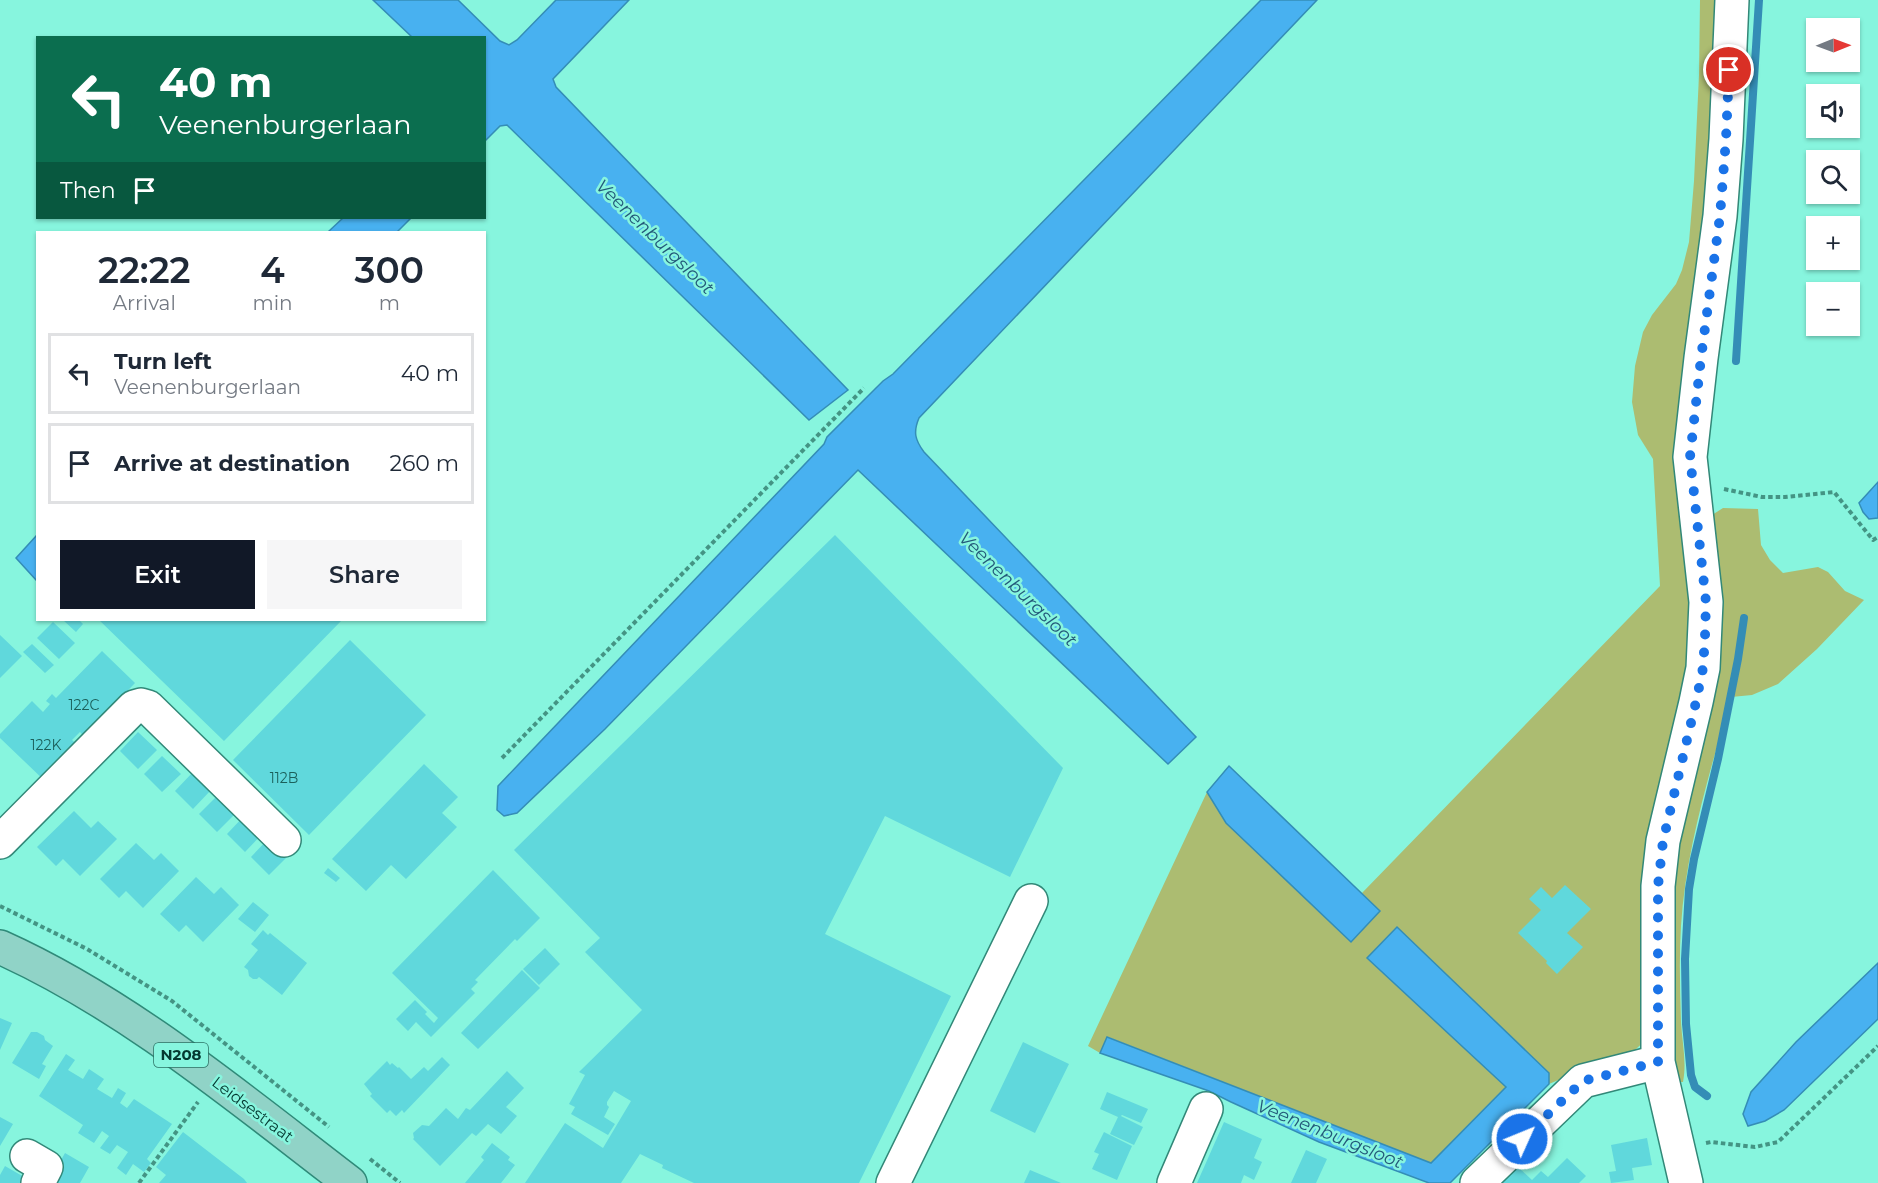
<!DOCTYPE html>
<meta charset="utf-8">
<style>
body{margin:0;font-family:Montserrat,sans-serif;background:#f6f6f7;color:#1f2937;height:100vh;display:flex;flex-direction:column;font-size:22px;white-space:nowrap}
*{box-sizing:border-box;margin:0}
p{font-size:20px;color:#747a83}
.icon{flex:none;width:33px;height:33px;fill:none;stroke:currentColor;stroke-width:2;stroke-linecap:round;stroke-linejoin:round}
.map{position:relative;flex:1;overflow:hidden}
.side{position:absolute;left:36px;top:231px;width:450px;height:390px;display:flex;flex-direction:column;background:#fff;border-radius:0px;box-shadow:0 2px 4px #0004}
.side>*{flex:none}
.hud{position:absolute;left:36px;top:36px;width:450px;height:183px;border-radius:0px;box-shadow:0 2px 4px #0004;background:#0b6e4f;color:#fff;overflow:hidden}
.needle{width:39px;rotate:89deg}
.controls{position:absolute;left:1806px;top:18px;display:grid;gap:12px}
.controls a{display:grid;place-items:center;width:54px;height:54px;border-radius:0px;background:#fff;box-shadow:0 2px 4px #0004;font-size:30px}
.pin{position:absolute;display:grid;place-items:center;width:51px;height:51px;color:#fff;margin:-26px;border:3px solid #fff;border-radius:50%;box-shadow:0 2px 6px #0007}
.me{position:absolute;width:66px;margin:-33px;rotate:46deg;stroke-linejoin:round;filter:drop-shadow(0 0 4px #0008)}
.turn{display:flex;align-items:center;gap:21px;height:126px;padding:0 24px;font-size:27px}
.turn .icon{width:78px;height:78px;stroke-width:2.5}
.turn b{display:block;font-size:42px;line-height:51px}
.then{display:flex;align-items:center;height:57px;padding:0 24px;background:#0003;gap:12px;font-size:22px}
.eta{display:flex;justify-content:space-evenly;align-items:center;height:102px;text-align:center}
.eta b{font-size:36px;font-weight:600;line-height:42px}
.cta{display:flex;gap:12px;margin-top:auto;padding:12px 24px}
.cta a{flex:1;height:69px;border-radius:0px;background:#111827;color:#fff;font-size:24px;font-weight:600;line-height:69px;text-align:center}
.cta a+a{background:#f6f6f7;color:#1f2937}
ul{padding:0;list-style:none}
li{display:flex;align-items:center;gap:18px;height:81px;margin:0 12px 9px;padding:0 12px;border:3px solid #e0e1e3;border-radius:0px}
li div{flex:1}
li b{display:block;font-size:22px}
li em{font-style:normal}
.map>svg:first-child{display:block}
.green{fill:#acbc71}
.water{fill:#48b1f0;stroke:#348db6;stroke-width:1.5}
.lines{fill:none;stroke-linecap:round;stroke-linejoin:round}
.stream{stroke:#348db6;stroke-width:8}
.building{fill:#60d8dc}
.minor-casing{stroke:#328878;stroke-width:36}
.major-casing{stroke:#2f8a79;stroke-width:36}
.path{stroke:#449484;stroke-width:4;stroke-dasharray:4.5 3;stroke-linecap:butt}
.minor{stroke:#fff;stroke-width:33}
.major{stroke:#90d3c7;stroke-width:33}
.route{stroke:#1a73e8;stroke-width:10;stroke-dasharray:0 18}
.labels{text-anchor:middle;stroke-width:5;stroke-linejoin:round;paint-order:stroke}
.number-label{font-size:14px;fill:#1b605b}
.shield{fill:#87f5de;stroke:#2b7164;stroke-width:1.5}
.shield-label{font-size:15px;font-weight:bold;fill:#043830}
.street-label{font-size:16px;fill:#043830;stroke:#87f5de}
.water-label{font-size:18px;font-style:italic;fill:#23597a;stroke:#87f5de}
</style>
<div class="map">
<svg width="1878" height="1183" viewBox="0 0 1878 1183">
<rect width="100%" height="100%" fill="#87f5de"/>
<path class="green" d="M1700 0H1724L1697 590 1649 1037 1636 1049 1624 1057 1570 1075 1549 1084V1073L1397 927 1367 958 1506 1087 1431 1163 1108 1037 1100 1053 1088 1046 1207 792 1226 823 1365 926 1380 911 1362 893 1660 586 1653 459 1638 435 1632 402 1635 366 1643 332 1652 315 1676 284 1682 270 1689 242 1694 181 1699 75Z
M1723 508 1758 509 1761 545 1770 560 1783 573 1818 567 1828 572 1845 591 1864 600 1817 649 1778 684 1752 695 1731 697C1710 772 1686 848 1681 926 1679 958 1680 990 1681 1022 1682 1042 1687 1062 1683 1082H1672L1666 927 1712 515Z"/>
<path class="water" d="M373 0H458L500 41 509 45 517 40 556 0H629L553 79 556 87 848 390 809 420 507 125 500 126 485 141 484 38 412 37Z
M1261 0H1317L919 418C913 432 915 440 924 452L1196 737 1168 764 858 470 605 729 517 813 504 816 497 810 498 786 824 444 827 437 883 381 893 374Z
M343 218H411L397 232H328Z
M1878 482V518L1869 519 1863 512 1859 503Z
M37 535V581L16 558Z
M1229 766 1380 911 1351 942 1226 823 1207 792Z
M1397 927 1549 1073V1084L1450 1183H1429L1319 1142 1231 1102 1209 1091 1100 1053 1107 1037 1431 1163 1506 1087 1367 958Z
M1878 963V1019L1784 1110 1765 1121 1748 1126 1743 1114 1751 1092 1796 1042Z"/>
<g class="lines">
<path class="stream" d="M1736 361 1759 0
M1707 1096 1695 1087 1691 1075 1686 1024 1685 959 1689 889 1694 859 1718 759 1738 659 1744 618"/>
</g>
<path class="building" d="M835 535 1063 768 1010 877 885 816 825 934 951 996 859 1183H694L662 1168 663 1165 640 1154 621 1183H525L565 1123 603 1148 631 1101 614 1091 607 1102V1105L609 1107 604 1117 615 1124 608 1135 571 1114 575 1107 569 1104 585 1075 579 1072 642 1010 585 952 600 938 514 850Z
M63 620H79L83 624 76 632Z
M99 620H342L224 741Z
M53 622 75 643 59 659 37 638Z
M0 635 22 656 0 678Z
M350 640 426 715 309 835 233 760Z
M32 644 54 665 45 673 23 652Z
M102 651 135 683 91 729 88 741 80 732 72 740 81 748 47 783 0 738V734L32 701 43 712 50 704 46 701 52 694 56 698Z
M138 732 157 750 138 769 120 751Z
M162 756 181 774 162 792 144 774Z
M424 764 458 797 442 813 457 827 406 879 391 865 366 891 332 859Z
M193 772 211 790 193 809 175 791Z
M217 796 235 814 217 832 199 814Z
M74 811 91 828 98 821 117 839 80 876 63 859 56 866 37 847Z
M245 815 263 833 245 852 227 834Z
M269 838 287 857 269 875 251 857Z
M136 843 154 860 161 853 179 871 143 908 126 891 119 898 100 879Z
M328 868 340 878 336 882 324 873Z
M493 870 540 918 517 941 515 939 475 980 478 982 471 989 475 993 431 1037 416 1022 408 1031 396 1019 415 1000 427 1012 425 1014 434 1023 438 1018 392 973Z
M196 877 214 894 221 887 239 905 203 942 186 925 179 932 160 914Z
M1565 885 1591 909 1567 933 1583 947 1557 974 1546 963 1547 961 1518 933 1541 910 1529 899 1541 887 1552 898Z
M253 902 269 915 255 932 238 919Z
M263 930 268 935 270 933 307 963 282 995 259 977 257 979H253L249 976 248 970 244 967 258 950 251 944Z
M545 948 560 964 539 985 523 969Z
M522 970 540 988 478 1049 461 1033Z
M0 1018 12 1023 0 1050Z
M31 1032H37L44 1036 45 1040 53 1046 42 1064 46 1066 39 1079 12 1063Z
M1023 1042 1069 1064 1035 1133 990 1111Z
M66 1054 75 1060 68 1070 83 1079 89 1069 104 1079 97 1089 112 1098 118 1088 126 1093 120 1103 127 1108 134 1099 172 1124 147 1159 151 1163 144 1172 133 1164 126 1175 117 1168 128 1152 117 1145 110 1154 100 1148 109 1136 102 1131 94 1143 78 1133 83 1125 39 1096Z
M442 1057 450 1065 404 1113 402 1110 396 1116 390 1110 387 1113 370 1096 372 1094 364 1084 387 1061 390 1065 392 1063 398 1068 399 1067 411 1079 424 1067 428 1071Z
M507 1071 524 1088 506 1107 517 1116 501 1134 488 1124 476 1136 472 1133 440 1166 413 1139 414 1138 413 1133 422 1125 429 1126 446 1108 458 1119 466 1108 470 1110Z
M1107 1092 1148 1109 1141 1123 1122 1115 1121 1116 1143 1127 1134 1145 1110 1134 1118 1117 1100 1109Z
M0 1117 13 1124 0 1146Z
M1224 1122 1262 1139 1254 1158 1262 1162 1254 1180 1244 1175 1241 1183H1197Z
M183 1132 244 1179 247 1183H159L166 1175 156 1167Z
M1104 1132 1132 1146 1117 1180 1092 1169 1099 1154 1094 1152Z
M1647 1138 1652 1165 1632 1168 1634 1180 1611 1183 1609 1172 1616 1171 1611 1145Z
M492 1143 510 1157 508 1160 515 1165 501 1183H465L484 1160 481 1157Z
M1306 1150 1327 1159 1316 1183H1291Z
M65 1153 89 1167 84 1176 80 1183H48Z
M1567 1158 1586 1176 1579 1183H1499L1516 1165 1532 1180 1541 1171 1548 1177Z
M5 1166 24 1177 21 1183H0V1175Z
M1030 1170 1042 1175 1061 1183H1024Z"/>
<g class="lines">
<g class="minor-casing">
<path id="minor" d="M0 842 134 707 141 705 148 707 284 840
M27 1156 46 1167 38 1183
M893 1183 1031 901
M1174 1183 1206 1109
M1477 1183 1583 1081 1658 1062
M1686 1183 1658 1062V886L1663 841 1696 702 1703 668 1706 602 1690 457 1701 358 1720 216 1726 139 1732 0"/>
</g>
<g class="major-casing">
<path id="major" d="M0 947C127 1004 240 1099 350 1183"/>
</g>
<path class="path" d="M1724 489 1762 497H1785L1834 492 1873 540 1878 537
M502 758 864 388
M0 906 87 949 172 1001 329 1127
M1706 1143 1711 1142 1755 1147 1778 1142 1878 1046
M370 1159 400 1183
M139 1183 198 1102"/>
<use href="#minor" class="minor"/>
<use href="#major" class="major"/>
</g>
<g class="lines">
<path class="route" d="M1522 1139 1583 1081 1658 1062V886L1663 841 1696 702 1703 668 1705 637 1706 602 1690 457 1701 358 1720 216 1726 139 1729 70"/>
</g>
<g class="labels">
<g class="number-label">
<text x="84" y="710">122C</text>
<text x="46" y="750">122K</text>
<text x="284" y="783">112B</text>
</g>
<rect class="shield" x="154" y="1043" width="54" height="24" rx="4.5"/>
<g class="shield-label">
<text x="181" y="1060">N208</text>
</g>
<g class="street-label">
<text transform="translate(253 1109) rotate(37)" y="6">Leidsestraat</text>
</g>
<g class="water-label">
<text transform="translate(655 237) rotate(44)" y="6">Veenenburgsloot</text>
<text transform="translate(1018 589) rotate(44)" y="6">Veenenburgsloot</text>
<text transform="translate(1330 1134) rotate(22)" y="6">Veenenburgsloot</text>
</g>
</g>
</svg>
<div class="controls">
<a><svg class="needle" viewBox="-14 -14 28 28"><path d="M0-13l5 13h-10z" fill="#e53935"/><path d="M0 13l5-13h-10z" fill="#747a83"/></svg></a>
<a><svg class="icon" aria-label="sound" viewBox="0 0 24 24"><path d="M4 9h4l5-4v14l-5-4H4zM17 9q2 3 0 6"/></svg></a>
<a><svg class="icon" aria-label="search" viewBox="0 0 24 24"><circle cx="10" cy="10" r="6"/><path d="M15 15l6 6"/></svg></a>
<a>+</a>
<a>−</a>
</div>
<div class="pin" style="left:1729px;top:70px;background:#d93025"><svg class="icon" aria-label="arrive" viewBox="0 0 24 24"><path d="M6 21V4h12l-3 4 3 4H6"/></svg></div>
<svg class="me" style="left:1522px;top:1139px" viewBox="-20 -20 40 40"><circle r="17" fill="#1a73e8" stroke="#fff" stroke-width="3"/><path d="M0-11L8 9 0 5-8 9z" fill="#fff"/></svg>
<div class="hud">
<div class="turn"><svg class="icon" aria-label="left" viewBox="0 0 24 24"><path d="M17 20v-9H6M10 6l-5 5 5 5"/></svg><div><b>40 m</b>Veenenburgerlaan</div></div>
<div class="then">Then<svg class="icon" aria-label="arrive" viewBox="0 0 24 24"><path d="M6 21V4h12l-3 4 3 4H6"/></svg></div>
</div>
<section class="side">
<div class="eta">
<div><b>22:22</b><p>Arrival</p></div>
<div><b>4</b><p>min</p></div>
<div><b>300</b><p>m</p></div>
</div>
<ul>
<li><svg class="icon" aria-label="left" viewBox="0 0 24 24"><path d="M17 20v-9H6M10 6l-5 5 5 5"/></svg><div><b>Turn left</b><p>Veenenburgerlaan</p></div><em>40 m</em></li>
<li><svg class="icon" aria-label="arrive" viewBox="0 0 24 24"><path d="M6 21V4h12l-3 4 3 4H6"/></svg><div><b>Arrive at destination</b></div><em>260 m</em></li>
</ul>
<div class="cta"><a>Exit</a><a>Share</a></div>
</section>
</div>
